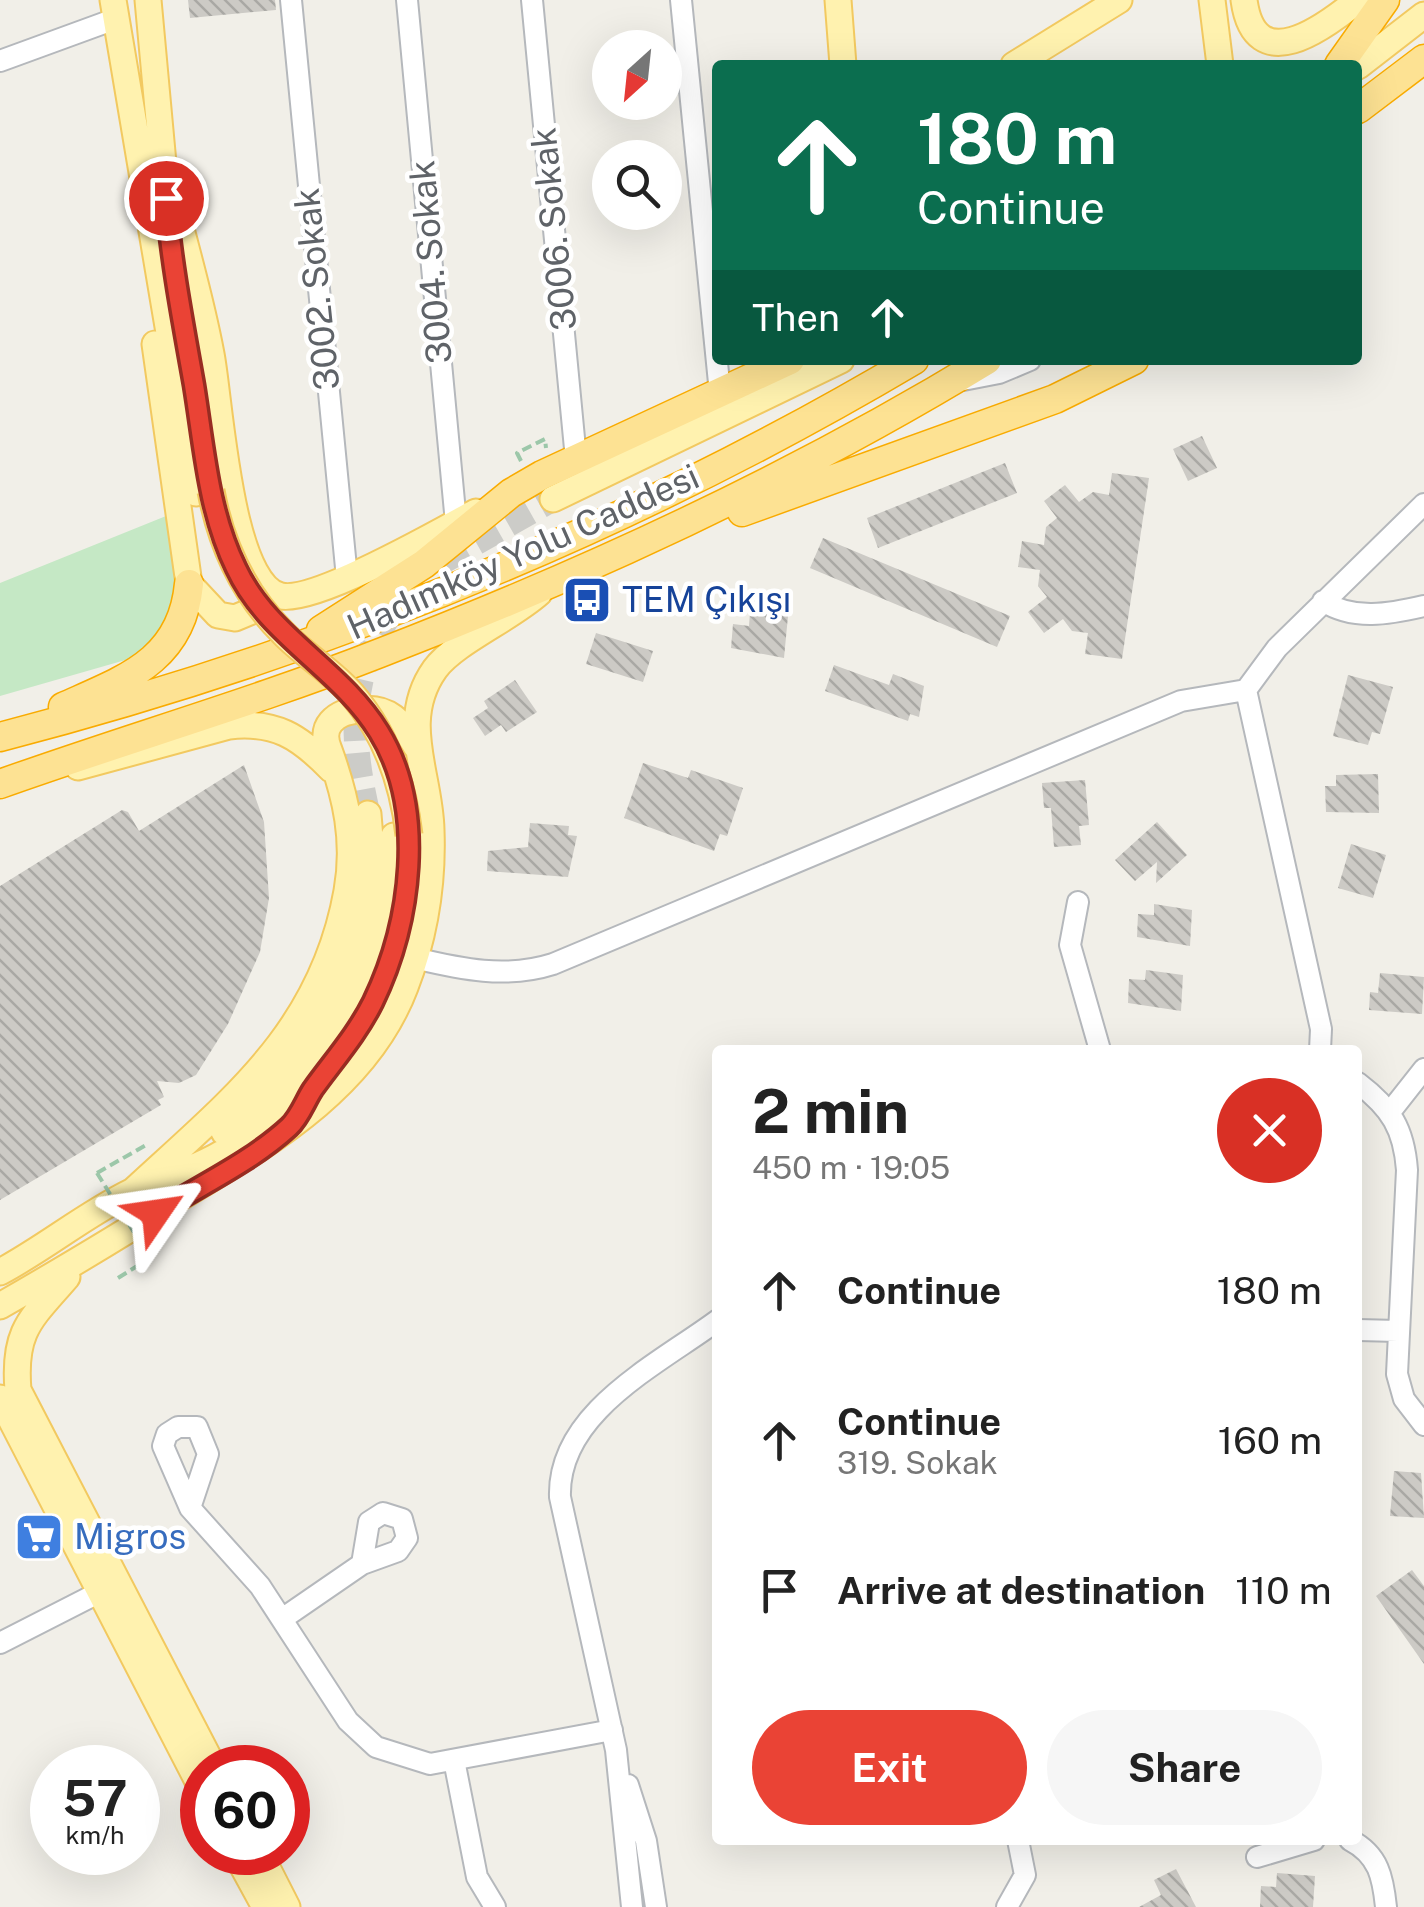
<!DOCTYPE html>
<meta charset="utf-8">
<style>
body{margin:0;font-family:"Public Sans",sans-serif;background:#f6f6f6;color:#222;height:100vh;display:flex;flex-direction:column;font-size:38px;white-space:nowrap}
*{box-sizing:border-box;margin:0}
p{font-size:32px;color:#767676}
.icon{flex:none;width:55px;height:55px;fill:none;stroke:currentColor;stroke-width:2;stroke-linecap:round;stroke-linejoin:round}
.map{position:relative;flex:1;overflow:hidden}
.details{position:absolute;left:712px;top:1045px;width:650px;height:800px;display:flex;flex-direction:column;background:#fff;border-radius:10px;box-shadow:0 10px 40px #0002}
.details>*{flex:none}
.banner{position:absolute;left:712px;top:60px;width:650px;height:305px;border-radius:10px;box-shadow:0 10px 40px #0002;background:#0b6e4f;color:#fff;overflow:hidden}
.needle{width:65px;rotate:207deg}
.controls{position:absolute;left:592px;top:30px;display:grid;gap:20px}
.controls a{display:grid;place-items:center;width:90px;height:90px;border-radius:50%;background:#fff;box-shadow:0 10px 40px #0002;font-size:50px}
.speed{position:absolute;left:30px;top:1745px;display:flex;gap:20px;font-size:50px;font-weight:700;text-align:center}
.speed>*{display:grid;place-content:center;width:130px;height:130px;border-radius:50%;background:#fff;box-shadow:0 10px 40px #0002;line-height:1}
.speed small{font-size:25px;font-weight:400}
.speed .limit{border:15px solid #d22;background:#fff;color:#111}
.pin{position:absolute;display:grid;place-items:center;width:85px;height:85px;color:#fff;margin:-42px;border:5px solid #fff;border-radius:50%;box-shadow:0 2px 10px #0007}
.me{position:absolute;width:110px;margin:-55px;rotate:58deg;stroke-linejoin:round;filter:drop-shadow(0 0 8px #0008)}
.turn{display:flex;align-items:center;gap:35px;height:210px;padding:0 40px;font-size:45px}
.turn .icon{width:130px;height:130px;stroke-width:2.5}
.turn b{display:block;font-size:70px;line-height:85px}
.then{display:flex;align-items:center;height:95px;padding:0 40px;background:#0003;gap:20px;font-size:38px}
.round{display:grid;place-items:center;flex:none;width:105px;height:105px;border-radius:52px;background:#f6f6f6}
.head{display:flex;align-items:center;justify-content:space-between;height:170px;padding:0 40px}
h1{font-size:60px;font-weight:700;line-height:75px}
.primary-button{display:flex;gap:20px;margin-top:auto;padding:20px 40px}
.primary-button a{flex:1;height:115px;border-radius:60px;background:#ea4335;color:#fff;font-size:40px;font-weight:700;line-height:115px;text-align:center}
.primary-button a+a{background:#f6f6f6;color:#222}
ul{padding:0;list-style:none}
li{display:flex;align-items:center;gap:30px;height:150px;padding:0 40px}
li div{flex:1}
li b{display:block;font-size:38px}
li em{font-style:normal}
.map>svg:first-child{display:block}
.grass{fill:#c5e8c5}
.building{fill:url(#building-back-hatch)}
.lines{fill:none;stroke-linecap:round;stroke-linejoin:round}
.major-tunnel{stroke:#ccccc8;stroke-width:25;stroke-dasharray:25 12;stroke-linecap:butt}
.minor-casing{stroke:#b5b8bc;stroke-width:24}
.major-casing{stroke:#f2c960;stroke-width:29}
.highway-casing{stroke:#f9ab00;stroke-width:31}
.path{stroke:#9cc7a9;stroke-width:4;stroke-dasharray:10 5;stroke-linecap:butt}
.minor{stroke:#fff;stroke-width:20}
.major{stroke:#fff2af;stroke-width:25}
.highway{stroke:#fde293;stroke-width:28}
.major-bridge-casing{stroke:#f2c960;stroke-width:29;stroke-linecap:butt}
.path-bridge{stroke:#9cc7a9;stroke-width:4;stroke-dasharray:10 5;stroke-linecap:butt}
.major-bridge{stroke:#fff2af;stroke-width:25}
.route-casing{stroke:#982c22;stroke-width:25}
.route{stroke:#ea4335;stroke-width:18}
.labels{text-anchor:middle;stroke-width:9;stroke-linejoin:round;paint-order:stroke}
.street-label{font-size:35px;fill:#5f6368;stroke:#fff}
.transit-label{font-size:35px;fill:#164399;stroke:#fff;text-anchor:start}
.shop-label{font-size:35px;fill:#366cbe;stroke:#fff;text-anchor:start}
</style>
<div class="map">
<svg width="1424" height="1907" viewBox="0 0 1424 1907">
<defs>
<pattern id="building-back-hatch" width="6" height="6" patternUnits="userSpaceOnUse" patternTransform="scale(2.5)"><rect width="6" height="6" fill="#cccac5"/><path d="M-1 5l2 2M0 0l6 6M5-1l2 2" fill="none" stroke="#a9a8a4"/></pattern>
</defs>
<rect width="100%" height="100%" fill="#f1efe8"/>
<path class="grass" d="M171 514C179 575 191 623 129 659L0 696V583Z"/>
<path class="building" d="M188 0H275L276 10 190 18Z
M1202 436 1217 468 1188 481 1173 449Z
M1005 463 1017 493 878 548 867 518Z
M1112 473 1149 478 1122 659 1085 654 1088 633 1072 631 1063 619 1044 633 1028 612 1047 597 1038 586 1040 570 1018 567 1022 541 1044 545 1046 527 1057 518 1044 501 1065 485 1079 502 1093 492 1109 495Z
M823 538 1010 616 997 647 810 568Z
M750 612 788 616 784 658 731 648 733 624 749 626Z
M596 633 653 651 643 682 586 664Z
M834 665 889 685 893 674 924 686 919 717 910 714 908 721 825 691Z
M1348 675 1393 687 1380 734 1372 732 1368 745 1333 736Z
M515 680 537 712 506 732 501 725 485 736 473 718 488 708 484 701Z
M643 763 688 778 691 770 743 788 727 836 720 834 714 851 624 818Z
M244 765 264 822 269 898 260 952 228 1024 196 1075 179 1083 157 1081 164 1097 158 1100 161 1105 0 1200V886L122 810 128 812 139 831Z
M1378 774 1379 813 1326 812 1325 786H1336V775Z
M1085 780 1089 825 1079 826 1081 845 1054 847 1051 808H1044L1042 783Z
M1157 822 1187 855 1156 883 1157 862 1135 881 1115 860Z
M530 823 569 826 568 835 577 836 568 877 487 871 488 851 528 847Z
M1351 844 1386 855 1373 898 1338 888Z
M1154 904 1192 910 1190 946 1137 937 1138 914 1154 915Z
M1146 970 1183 975 1181 1011 1128 1003 1129 979 1145 980Z
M1380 973 1424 977 1422 1014 1369 1010 1370 992 1378 993Z
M1394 1471 1421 1473 1424 1518 1390 1516Z
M1412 1570 1424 1586V1664L1376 1596Z
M1176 1869 1196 1907H1139L1161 1895 1154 1880Z
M1277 1873 1315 1876 1313 1907H1260L1261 1886 1276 1887Z"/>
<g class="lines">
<path class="major-tunnel" d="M444 561 553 499
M368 814C350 737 347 671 397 605"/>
<g class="minor-casing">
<path id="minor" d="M291 0 347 578
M407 0 456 523
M532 0 576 459
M681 0 720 393
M0 61 115 19
M963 380 999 373 1030 360
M1323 601C1353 621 1390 614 1424 606
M1246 690 1321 1029 1320 1050
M1246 690 1277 648 1424 504
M1078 902 1070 945 1100 1050
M414 958C461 969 506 979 553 964L1181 701 1246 690
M1358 1083C1391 1108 1404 1129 1407 1170L1397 1374 1404 1399 1424 1425
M1390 1112 1424 1069
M1358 1330 1398 1331
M190 1508 208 1454 197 1427H178L167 1434 163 1446 190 1508 260 1586 348 1721 376 1747 430 1764 612 1730
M282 1619 362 1564 398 1551 407 1538 402 1519 383 1513 369 1522 362 1564
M0 1643 100 1592
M454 1760 477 1877 495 1907
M628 1785 646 1841 656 1907
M1350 1840C1379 1855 1383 1878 1386 1907
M1257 1857 1314 1840
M632 1907 616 1750 560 1497C557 1413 657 1365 718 1320
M1007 1907 1025 1875 1018 1840"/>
</g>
<g class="major-casing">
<path id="major" d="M113 0 196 493
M148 0 164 174
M838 0 843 65
M1212 0 1220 65
M1244 0C1255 80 1325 27 1358 0
M1014 65 1119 0
M1358 66 1424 15
M163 161C179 225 199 289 211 354 220 399 229 585 281 596 316 603 441 531 476 512
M155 344 189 584 218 615 235 618 252 611 265 586
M553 499 841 360
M78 767 229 726C275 721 299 736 331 769
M224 1132C322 1045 383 951 368 814
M132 1192C230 1101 322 1032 347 891 356 841 346 797 329 750 325 741 324 730 331 722 339 713 347 712 358 710 389 705 401 722 416 746
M0 1272C45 1248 86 1214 131 1192 164 1177 198 1169 229 1149 337 1084 389 957 394 836
M67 1277C31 1319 13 1330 18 1390L214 1768
M0 1306C59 1272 118 1237 176 1200 264 1146 366 1090 405 987 424 938 433 883 431 830 430 774 398 721 435 669 455 642 510 619 539 593
M0 1398 202 1789
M235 1852 265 1907
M259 1852 287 1907"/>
</g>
<g class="highway-casing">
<path id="highway" d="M1339 65 1385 0
M1358 109 1424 59
M742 512 1055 399 1134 360
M321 630 424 564 511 493 542 475 790 360
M63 707C125 679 182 661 189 584
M0 737C320 654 629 529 914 360
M0 784C126 739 255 702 380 653 590 572 795 477 987 360"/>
</g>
<path class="path" d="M521 461 517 453 545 439 546 448
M592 587 601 607 573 620 571 617 597 605
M97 1173 146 1145
M118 1278 150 1258"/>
<use href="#minor" class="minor"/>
<use href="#major" class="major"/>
<use href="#highway" class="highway"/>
<g class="major-bridge-casing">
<path id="major-bridge" d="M211 491C221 545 244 594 283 633 304 655 332 671 352 694 387 735 403 783 409 835"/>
</g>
<path class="path-bridge" d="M97 1173 150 1258"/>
<use href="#major-bridge" class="major-bridge"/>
</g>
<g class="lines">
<g class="route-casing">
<path id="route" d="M156 1213C199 1186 251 1162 289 1127 300 1117 305 1101 313 1089 334 1060 357 1034 373 1002 411 923 427 810 379 732 340 668 268 637 236 568 208 511 204 446 194 385 183 323 171 261 166 198"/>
</g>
<use href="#route" class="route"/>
</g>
<defs>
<g id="bus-square" transform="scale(2.5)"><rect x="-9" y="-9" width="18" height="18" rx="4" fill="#1a4fb4" stroke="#fff"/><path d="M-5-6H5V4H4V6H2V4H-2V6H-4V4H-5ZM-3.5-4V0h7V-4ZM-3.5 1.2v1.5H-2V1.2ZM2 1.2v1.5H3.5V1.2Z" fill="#fff"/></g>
<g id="supermarket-square" transform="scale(2.5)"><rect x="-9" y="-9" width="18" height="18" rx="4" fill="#3f7fe0" stroke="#fff"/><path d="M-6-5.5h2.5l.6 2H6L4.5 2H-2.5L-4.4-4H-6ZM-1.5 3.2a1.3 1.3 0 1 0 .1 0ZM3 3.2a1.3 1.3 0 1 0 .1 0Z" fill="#fff"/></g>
</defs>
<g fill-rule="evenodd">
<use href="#bus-square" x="587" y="600"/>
<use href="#supermarket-square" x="39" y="1537"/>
</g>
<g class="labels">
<g class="street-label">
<text transform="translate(554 229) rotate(-96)" y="12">3006. Sokak</text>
<text transform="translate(431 262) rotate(-95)" y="12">3004. Sokak</text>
<text transform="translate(317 289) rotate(-96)" y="12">3002. Sokak</text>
<text transform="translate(523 552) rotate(-24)" y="12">Hadımköy Yolu Caddesi</text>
</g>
<g class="transit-label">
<text x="622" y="612">TEM Çıkışı</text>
</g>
<g class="shop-label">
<text x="74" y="1549">Migros</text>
</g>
</g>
</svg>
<div class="controls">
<a><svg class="needle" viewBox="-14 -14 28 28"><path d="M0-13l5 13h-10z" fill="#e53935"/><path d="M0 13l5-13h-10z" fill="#767676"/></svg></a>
<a><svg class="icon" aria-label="search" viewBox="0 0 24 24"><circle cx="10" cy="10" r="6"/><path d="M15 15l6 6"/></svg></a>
</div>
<div class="speed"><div>57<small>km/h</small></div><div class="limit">60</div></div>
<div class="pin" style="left:166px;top:198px;background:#d93025"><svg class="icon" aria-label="arrive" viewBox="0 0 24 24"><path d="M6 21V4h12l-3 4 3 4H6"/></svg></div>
<svg class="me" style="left:156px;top:1213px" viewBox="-20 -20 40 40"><path d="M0-17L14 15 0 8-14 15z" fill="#ea4335" stroke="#fff" stroke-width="4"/></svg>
<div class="banner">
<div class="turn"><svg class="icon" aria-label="ahead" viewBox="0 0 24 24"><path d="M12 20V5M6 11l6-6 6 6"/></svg><div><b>180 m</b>Continue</div></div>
<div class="then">Then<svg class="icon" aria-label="ahead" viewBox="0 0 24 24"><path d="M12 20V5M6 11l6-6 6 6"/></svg></div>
</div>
<section class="details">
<div class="head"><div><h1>2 min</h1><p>450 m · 19:05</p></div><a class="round" style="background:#d93025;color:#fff"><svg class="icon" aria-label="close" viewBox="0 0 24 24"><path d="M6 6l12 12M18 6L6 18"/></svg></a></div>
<ul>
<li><svg class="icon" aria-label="ahead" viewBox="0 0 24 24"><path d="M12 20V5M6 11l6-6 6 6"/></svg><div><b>Continue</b></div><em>180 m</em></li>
<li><svg class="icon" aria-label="ahead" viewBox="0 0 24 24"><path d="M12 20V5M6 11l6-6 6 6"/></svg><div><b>Continue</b><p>319. Sokak</p></div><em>160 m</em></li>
<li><svg class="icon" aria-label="arrive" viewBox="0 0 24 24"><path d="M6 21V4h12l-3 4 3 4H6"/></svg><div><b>Arrive at destination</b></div><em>110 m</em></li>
</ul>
<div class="primary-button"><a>Exit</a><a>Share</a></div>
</section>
</div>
